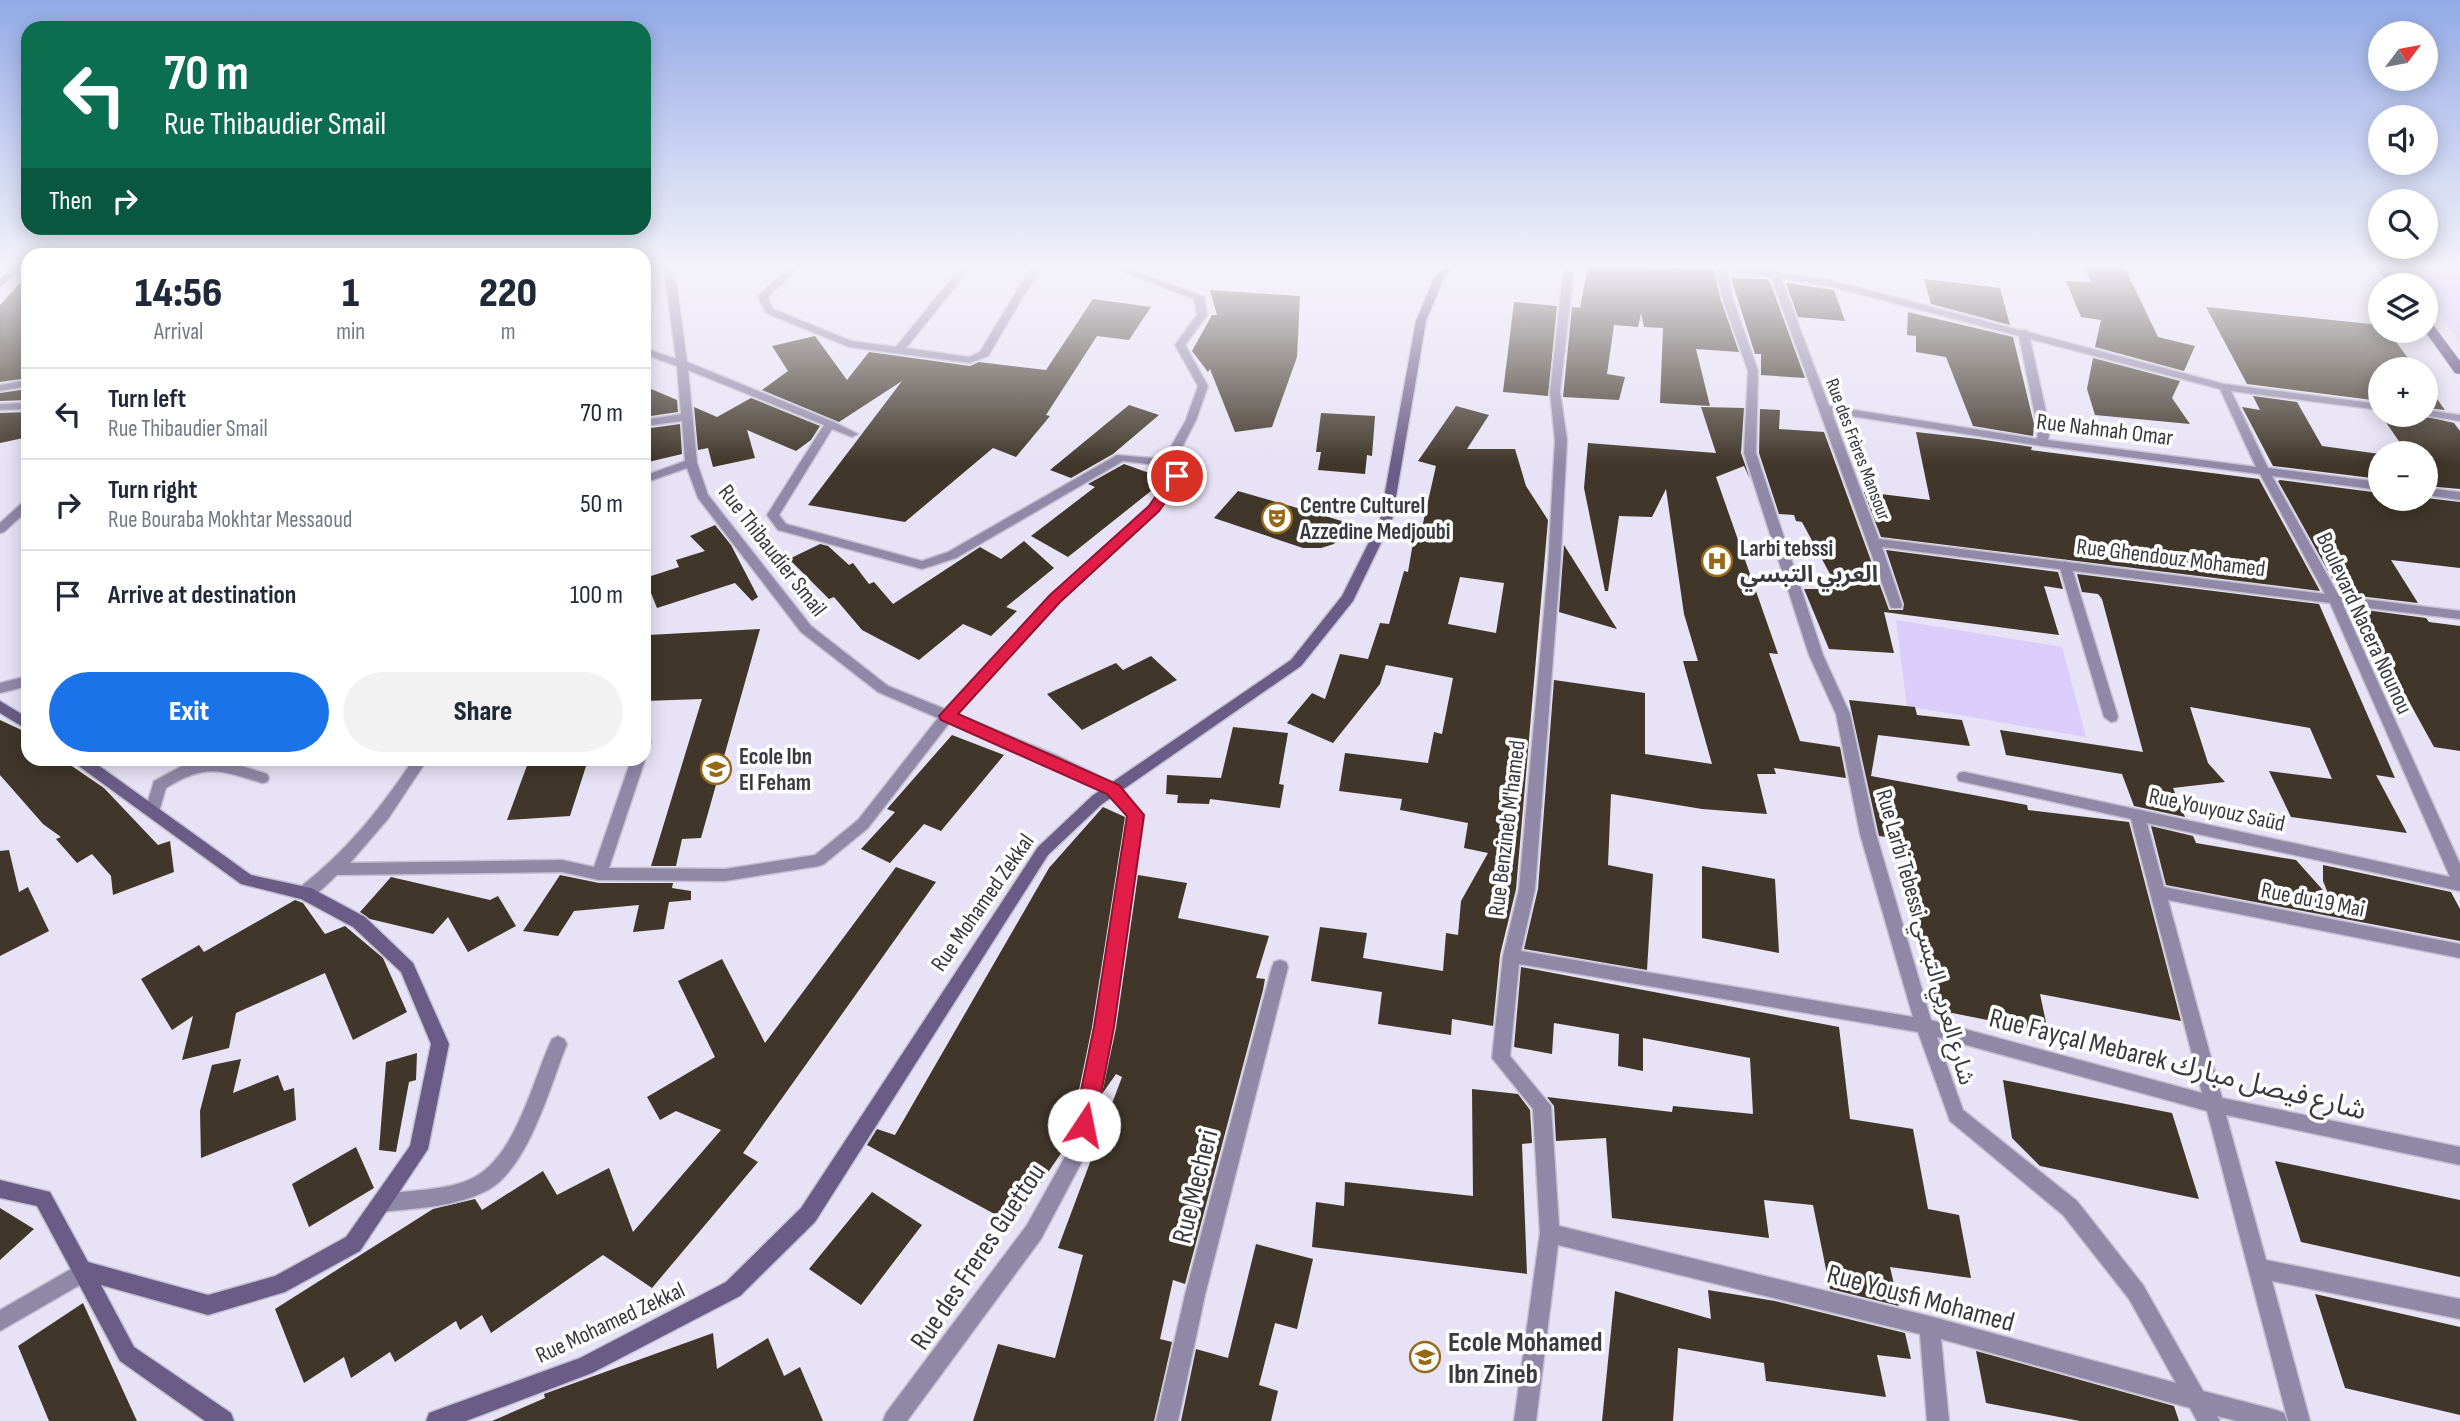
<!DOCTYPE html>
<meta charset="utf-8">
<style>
body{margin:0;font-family:"Sofia Sans Condensed","Noto Sans Arabic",sans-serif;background:#f2f2f3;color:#1f2937;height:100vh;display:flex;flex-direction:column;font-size:26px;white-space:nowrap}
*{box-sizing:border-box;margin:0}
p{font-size:23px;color:#747a83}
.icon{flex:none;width:38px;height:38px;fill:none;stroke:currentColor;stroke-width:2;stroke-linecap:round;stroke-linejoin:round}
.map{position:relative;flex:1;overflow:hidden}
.sheet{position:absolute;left:21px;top:248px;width:630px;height:518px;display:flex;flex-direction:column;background:#fff;border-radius:21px;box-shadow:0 4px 18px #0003}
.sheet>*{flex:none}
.hud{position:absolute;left:21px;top:21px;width:630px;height:214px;border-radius:21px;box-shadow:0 4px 18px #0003;background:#0b6e4f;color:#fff;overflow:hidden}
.needle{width:46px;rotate:58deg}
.tools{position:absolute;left:2368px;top:21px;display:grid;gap:14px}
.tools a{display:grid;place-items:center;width:70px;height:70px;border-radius:50%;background:#fff;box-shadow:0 4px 18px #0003;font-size:35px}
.pin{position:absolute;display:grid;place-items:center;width:60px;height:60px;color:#fff;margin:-30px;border:4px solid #fff;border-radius:50%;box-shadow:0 2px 7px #0007}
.me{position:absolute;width:77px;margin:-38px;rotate:11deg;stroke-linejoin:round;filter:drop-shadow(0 0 5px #0008)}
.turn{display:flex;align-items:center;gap:24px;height:147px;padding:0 28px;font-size:32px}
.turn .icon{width:91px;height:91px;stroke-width:2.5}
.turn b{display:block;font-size:49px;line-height:60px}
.then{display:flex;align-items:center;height:66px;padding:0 28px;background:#0003;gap:14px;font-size:26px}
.eta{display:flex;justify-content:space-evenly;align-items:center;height:119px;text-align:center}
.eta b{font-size:42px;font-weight:800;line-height:49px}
.button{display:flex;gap:14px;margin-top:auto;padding:14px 28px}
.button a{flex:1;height:80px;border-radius:42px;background:#1a73e8;color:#fff;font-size:28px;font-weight:800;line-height:80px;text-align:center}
.button a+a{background:#f2f2f3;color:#1f2937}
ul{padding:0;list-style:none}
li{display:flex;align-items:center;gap:21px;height:91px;padding:0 28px;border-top:2px solid #e0e1e3}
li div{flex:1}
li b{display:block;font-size:26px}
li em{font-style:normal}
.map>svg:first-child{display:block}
.green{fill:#dbcdfb}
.building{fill:#403629;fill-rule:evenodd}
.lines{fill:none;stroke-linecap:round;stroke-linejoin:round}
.lane-casing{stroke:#c5c0d1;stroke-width:3}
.street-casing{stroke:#c5c0d1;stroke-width:3}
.secondary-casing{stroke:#c5c0d1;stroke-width:3}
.primary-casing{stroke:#c5c0d1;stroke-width:2}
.lane{fill:#9188a7;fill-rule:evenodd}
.street{fill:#9188a7;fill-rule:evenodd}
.secondary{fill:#6a5c87;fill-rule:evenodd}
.primary{fill:#4e3c70;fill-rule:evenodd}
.route{fill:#e11d48;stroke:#92132f;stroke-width:2}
.labels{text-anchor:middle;stroke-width:7;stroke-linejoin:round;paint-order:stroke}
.far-street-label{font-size:19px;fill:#3b3940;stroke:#fff}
.street-label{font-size:23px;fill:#3b3940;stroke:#fff}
.poi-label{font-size:23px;font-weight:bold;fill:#3b3940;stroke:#fff;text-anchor:start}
.near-street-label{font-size:28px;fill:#3b3940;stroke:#fff}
.near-poi-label{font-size:28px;font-weight:bold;fill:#3b3940;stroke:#fff;text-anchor:start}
</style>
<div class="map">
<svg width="2460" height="1421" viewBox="0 0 2460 1421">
<rect width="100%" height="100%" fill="#e7e2f5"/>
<path class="green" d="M2402 266H2460V342L2426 297V285H2417Z
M1896 620 2062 647 2086 737 1907 706Z"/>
<path class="building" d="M1588 266 1714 269 1720 298 1739 352 1696 349 1710 406 1660 403 1663 328 1644 327 1641 313 1638 327 1614 325 1607 374 1625 377 1619 400 1563 397 1572 307 1580 308Z
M2084 266H2124L2158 337 2195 346 2184 371 2095 347 2101 320 2081 317 2066 281 2091 282Z
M28 274V378L0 382V305Z
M1731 278 1767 279 1770 282 1805 378 1761 375V354H1755Z
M1924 279 2000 288 2010 325 1931 304Z
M1786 283 1834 290 1845 321 1798 317Z
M1210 290 1300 296 1297 357 1272 427 1235 432 1210 369 1208 372 1192 351 1212 315H1217Z
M1093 299 1151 307 1129 340 1097 336 1046 415 1050 416 1016 457 993 448 905 522 808 505 902 381 839 422 762 390 788 371 772 346 815 336 847 380 869 352 970 366 979 362 1046 370Z
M1514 302 1557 306 1548 396 1503 392Z
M2206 307 2380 325V331H2388L2416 369H2380V401L2247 384Z
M1908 312 2013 337 2034 424 2033 436 1973 426 1946 357 1916 352V336L1907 335Z
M2093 358 2180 381 2172 398 2190 424 2095 415 2087 389Z
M2426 383 2442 406 2445 410 2426 408Z
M644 386 677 400 678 412 644 417Z
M28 389V400L0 401V393Z
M2253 396 2297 402 2322 446 2380 454V479L2273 466 2242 407 2260 410Z
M751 398 820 426 811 440 796 451 747 430 755 458 713 467 708 448 698 450 694 407 717 417Z
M1129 405 1159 415 1113 454 1071 478 1050 470Z
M1456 406 1489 415 1467 449H1515L1526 486 1548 520 1516 889 1500 955 1493 1026 1452 1019 1451 1035 1378 1024 1382 992 1311 981 1320 927 1367 933 1363 958 1443 971 1446 933 1458 935 1461 901 1488 853 1464 848 1468 823 1400 810 1402 799 1339 791 1345 753 1428 763 1434 732 1442 734 1453 678 1386 665 1380 684 1333 743 1287 723 1312 693 1325 699 1340 654 1368 659 1380 623 1389 624 1404 571 1408 572 1415 531 1421 532 1436 466 1418 461ZM1460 577 1504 583 1496 633 1448 624Z
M1701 407 1744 408 1741 453 1750 479 1744 466 1716 477 1778 654 1769 653 1800 741 1840 747 1846 778 1774 768 1776 774H1757L1767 814 1702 809 1611 794 1608 865 1653 874 1647 970 1524 949 1538 889 1554 680 1645 693V754L1712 764 1683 661H1698L1684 614 1666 489 1652 517 1619 516 1608 591H1605L1584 488 1588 443 1716 453Z
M1760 409 1780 410 1779 429 1824 432 1889 610H1903L1904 604 1886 550 2058 572 2063 589 2044 586 2059 635 1884 612 1894 653 1829 649 1804 589H1838L1802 522 1796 521 1794 515 1779 514 1759 453Z
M28 412V437L0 443V413Z
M1321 413 1375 416 1372 456 1367 455 1365 474 1318 470 1321 452H1316Z
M2381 415H2419L2454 423 2460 431V489L2426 486V453H2407Z
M680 424 682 454 644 463V429Z
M1916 432 1978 439 2032 447 2031 450 2259 479 2320 591 1881 537 1864 492 1930 500Z
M1124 464 1166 479 1068 557 1031 536 1095 487 1088 484Z
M2280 480 2380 493V499L2426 498 2460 502V568L2391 560 2418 603 2350 595 2344 583 2337 587 2278 481Z
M1238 491 1322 515 1348 523 1334 544 1321 548H1303L1214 518Z
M715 525 731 545 758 597 752 601 735 583 657 608 645 578 679 567 676 560 705 551 690 536Z
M1024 541 1054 568 1006 607 1017 611 991 636 963 624 919 660 862 630 834 597 829 599 789 559 820 544 828 546 849 565 853 563 869 584 874 582 893 604 980 547 1001 559Z
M1564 545 1617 629 1559 612Z
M2077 574 2319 604 2395 778 2376 775 2407 833 2291 817 2269 771 2332 779 2310 728 2190 707 2208 763 2225 782 2173 788 2185 817 2134 806 2122 774 2006 755 2000 730 2143 752 2102 599 2098 594 2082 592Z
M2358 609 2426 618 2429 622 2460 626V751L2434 747Z
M760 629 701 838 682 839 676 866H651L702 699 644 701V646L648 635Z
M1151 656 1177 680 1082 730 1047 694 1116 663 1123 670Z
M1849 700 1915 707 1917 715 1962 720 1970 746 1878 735 1871 776 2027 805 2028 810 2129 822 2181 1021 2040 994 2048 1032 1932 1009 1911 862 1907 861 1902 839 1879 836Z
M0 720 28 733V760H53L60 766 66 762 104 788 158 845 170 841 174 872 113 895 111 876 92 854 77 863 56 839 61 837 43 824 0 775Z
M1233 727 1288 733 1279 784 1284 785 1280 808 1210 799 1209 804 1177 803 1178 795 1166 794 1167 775 1221 778Z
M952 735 1004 755 941 831 924 824 890 863 861 849 895 812 887 809Z
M529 760H588L570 816 507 820Z
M1103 807 1125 817 1092 1027 1068 1143 1013 1224 867 1145 877 1129 895 1135 1049 868Z
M2151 826 2193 836 2196 843 2296 860 2330 898 2323 881V865L2451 892 2460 909V941L2166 885Z
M9 850 19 892 28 887 49 931 0 956V851Z
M1702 866 1775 879 1779 953 1702 938Z
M896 867 936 882 743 1153 758 1162 652 1288 603 1255 491 1333 482 1315 460 1330 456 1321 395 1362 390 1352 351 1378 344 1357 304 1383 275 1309 433 1209 475 1199 482 1210 543 1171 557 1195 609 1168 633 1232 721 1130 676 1111 660 1120 647 1097 715 1057 678 981 722 959 765 1043Z
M560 875 599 883H673L672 888 691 891V900L669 902 664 929 633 932 639 905 574 911 558 936 523 931Z
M1138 875 1187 883 1178 918 1269 936 1256 978 1265 979 1263 990 1185 1284 1173 1280 1160 1339 1172 1342 1154 1421H973L998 1344 1055 1358 1083 1255 1058 1248 1122 1077 1116 1074 1102 1094 1116 1028Z
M391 877 490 900 498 896 516 926 468 952 448 917 433 934 370 919 360 912Z
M295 900 303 903 325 934 345 926 383 958 407 1012 353 1040 325 973 236 1013 229 1048 182 1060 193 1016 172 1030 141 979 199 945 204 952Z
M1521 967 1839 1027 1850 1119 1913 1129 1928 1209 1959 1215 1971 1278 1890 1267 1899 1306 1830 1289 1813 1205 1764 1200 1769 1238 1612 1218 1606 1138 1556 1141 1554 1106 1547 1097 1672 1112 1673 1106 1753 1114 1750 1058 1643 1038V1071L1618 1066 1619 1034 1554 1023 1552 1054 1514 1047Z
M417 1053 416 1080 409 1082 396 1152 379 1150 386 1062Z
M241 1059 233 1093 278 1075 284 1091 294 1088 296 1120 201 1158 200 1111 212 1065Z
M2003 1080 2172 1113 2199 1199 2040 1166 2012 1138Z
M1472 1089 1518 1094 1530 1110 1532 1143 1522 1144 1527 1274 1312 1247 1316 1202 1344 1206 1345 1182 1473 1196Z
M356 1147 374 1188 309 1227 292 1184Z
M2275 1161 2460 1200V1277L2301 1242Z
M872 1192 922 1225 861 1305 809 1269Z
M0 1208 34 1229 0 1260Z
M1256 1244 1313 1259 1297 1329 1275 1323 1259 1385 1278 1391 1271 1421H1181L1196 1349 1228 1358Z
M1708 1290 1775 1301 1905 1333 1911 1359 1877 1355 1886 1397 1766 1381 1764 1363 1678 1348 1673 1421H1602L1615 1291 1711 1319Z
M2315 1294 2460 1327V1415L2345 1388Z
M83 1303 137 1421H49L18 1346Z
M713 1333 717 1369 768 1338 784 1376 800 1367 823 1421H492L545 1398 544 1394Z
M1976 1351 2174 1406 2179 1421H2080L1986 1403Z"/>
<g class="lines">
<g class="lane-casing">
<path id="lane" d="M2065 561 2071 565 2118 717 2116 721 2111 722 2104 717 2059 565Z
M209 760 232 763 267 774 269 778 267 782 262 783C219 770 207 763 166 788L158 815H148L145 811 154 781 182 766Z
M558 1036 564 1039 567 1044C550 1086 529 1167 488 1190 456 1207 417 1208 382 1212L375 1210 372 1203 375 1196 382 1194C411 1190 446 1191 473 1178 517 1155 532 1081 552 1039Z"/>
</g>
<g class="street-casing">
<path id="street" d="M664 266H674L687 362 834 422 858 434 852 437 832 429 779 515 786 524 922 561 948 552 1117 455 1164 459 1186 420 1198 386 1175 345 1197 315 1194 299 1107 266H1120L1204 297 1207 315 1185 345 1208 386 1196 420 1174 463 1183 476 1158 511 1060 602 957 714 1056 755 1118 785 1144 815 1113 1027 1088 1150 1041 1239 907 1421H883L886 1413 1027 1225 1070 1148 1095 1027 1128 816 1108 793 1046 763 950 722 868 828 824 864 819 866 725 881 599 880 562 872 337 875C327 884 314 901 299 898L297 893 299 888C346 852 381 808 413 760H427L388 819 350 863 562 860 594 867 631 760 644 758 645 760 609 868 725 869 815 855 858 820 938 718 878 692 801 632 698 498 687 468 644 483V476L685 461 682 421 644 426V420L681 414 677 366 644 354V348L676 359ZM688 370 824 425 767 515 778 530 922 569 956 558 1123 461 1164 466 1171 476 1150 505 1050 596 945 709 888 686 811 626 708 495 697 463Z
M790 266H800L768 297 773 309 851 341 896 347 962 266H972L906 348 969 357 980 352 1029 271 1043 266H1056L1036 275 988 356 970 363 849 347 766 313 758 296Z
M1564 266H1574L1560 392 1567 440 1560 568 1535 889 1521 951 1913 1017 1860 834 1836 714 1809 655 1744 453 1748 371 1722 297 1716 266H1737L1771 271 1774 266H1779L1782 268 1780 272 1829 280 2019 330H2027L2028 332 2224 384 2380 404V410L2231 391 2268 468 2380 482V490L2272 476 2339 596 2460 611V619L2343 605 2460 864V891L2147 823 2164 887 2460 944V958L2168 900 2222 1098 2460 1147V1165L2226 1115 2266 1260 2460 1299V1319L2272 1281 2310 1421H2288L2207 1111 1937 1037 1963 1110 2077 1201 2143 1285 2203 1391 2276 1410 2284 1413 2287 1421H2237L2217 1416 2220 1421H2197L2190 1408 1941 1339 1949 1421H1927L1920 1334 1558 1245 1536 1421H1514L1540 1233 1533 1109 1492 1058 1503 956 1519 889 1548 568 1555 440 1550 392ZM1727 270 1771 277 1891 608H1901L1902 605 1882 547 2330 603 2450 877 1964 772 1959 773 1957 777 1959 781 1964 782 2131 819 2202 1093 1931 1020 1876 834 1850 714 1823 655 1756 453 1758 371 1732 297ZM1781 278 1829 286 2019 336 2038 430 2037 439 1829 406ZM2030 339 2220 389 2256 467 2048 440 2050 430ZM1832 413 2042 446 2260 474 2325 594 1879 539ZM1519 964 1918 1032 1950 1121 2063 1215 2129 1299 2176 1383 1929 1316 1559 1226 1551 1106 1510 1056Z
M28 380V386L0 391V385Z
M28 403V409L0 410V404Z
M2426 410 2460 415V421L2422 415H2426Z
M2426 488 2460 492V500L2426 495Z
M28 500V510L4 532 0 533V523L24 501Z
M28 676V686L0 693V683Z
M644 736 649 737 651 742 644 747Z
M1280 960 1286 962 1288 967 1205 1295 1178 1421H1156L1185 1295 1272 967 1274 962Z
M85 1261 92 1264 95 1271 92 1278 0 1331V1310Z"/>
</g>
<g class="secondary-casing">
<path id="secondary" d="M14 266H24L0 287V279Z
M1446 266H1456L1444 277 1426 321 1392 520 1353 601 1301 666 1102 804 1048 855 815 1222 740 1296 592 1373 466 1421H426L429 1413 437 1410 580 1358 726 1282 801 1208 1038 847 1092 796 1291 660 1342 596 1380 520 1416 321 1435 276Z
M0 701 28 718V730L0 713Z
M74 760H91L251 875 311 888 365 917 413 963 449 1044 428 1149 360 1251 285 1292 208 1315 101 1285 134 1347 231 1413 234 1421H205L120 1361 37 1206 0 1198V1180L50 1192 88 1262 208 1295 275 1276 346 1237 410 1146 431 1044 401 972 353 927 301 899 241 884 76 764Z"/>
</g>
<g class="primary-casing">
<path id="primary" d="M2375 266H2387L2402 285H2390Z
M2426 320 2430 321 2460 361V374L2455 373 2425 331Z"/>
</g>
<use href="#lane" class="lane"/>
<use href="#street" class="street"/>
<use href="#secondary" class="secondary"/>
<use href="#primary" class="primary"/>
</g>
<linearGradient id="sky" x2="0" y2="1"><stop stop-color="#92aae6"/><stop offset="0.57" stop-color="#f4f2fa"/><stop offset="1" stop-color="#f4f2fa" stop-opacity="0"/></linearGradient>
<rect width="2460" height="465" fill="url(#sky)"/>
<path class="route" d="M1172 473 1184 476 1159 511 1060 602 958 714 1119 785 1144 815 1114 1027 1095 1125 1091 1132 1084 1135 1077 1132 1074 1125 1094 1027 1127 816 1107 794 941 720 939 716 1050 595 1149 506Z"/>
<defs>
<g id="theatre-ring" transform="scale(1.575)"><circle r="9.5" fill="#fff" stroke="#966917" stroke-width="1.5"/><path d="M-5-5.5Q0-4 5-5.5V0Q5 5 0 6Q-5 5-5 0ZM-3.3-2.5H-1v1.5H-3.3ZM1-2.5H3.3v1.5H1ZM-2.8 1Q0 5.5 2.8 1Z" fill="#966917"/></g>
<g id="hospital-ring" transform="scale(1.575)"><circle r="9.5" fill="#fff" stroke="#966917" stroke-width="1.5"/><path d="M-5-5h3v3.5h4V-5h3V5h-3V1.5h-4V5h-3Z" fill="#966917"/></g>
<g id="school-ring" transform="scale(1.575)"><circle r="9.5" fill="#fff" stroke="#966917" stroke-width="1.5"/><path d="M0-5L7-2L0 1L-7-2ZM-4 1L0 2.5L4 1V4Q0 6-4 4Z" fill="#966917"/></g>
</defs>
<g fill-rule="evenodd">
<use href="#theatre-ring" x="1277" y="518"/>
<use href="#hospital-ring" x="1717" y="561"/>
<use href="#school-ring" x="716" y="769"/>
<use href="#school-ring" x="1425" y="1357"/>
</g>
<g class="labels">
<g class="far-street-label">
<text transform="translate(1859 449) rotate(69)" y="7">Rue des Frères Mansour</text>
</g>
<g class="street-label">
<text transform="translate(2105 429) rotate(7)" y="8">Rue Nahnah Omar</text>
<text transform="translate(773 550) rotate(52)" y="8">Rue Thibaudier Smail</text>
<text transform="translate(2171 557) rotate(7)" y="8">Rue Ghendouz Mohamed</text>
<text transform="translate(2365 623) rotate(65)" y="8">Boulevard Nacera Nounou</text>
<text transform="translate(2217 809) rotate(12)" y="8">Rue Youyouz Saüd</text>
<text transform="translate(1506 828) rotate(-83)" y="8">Rue Benzineb M'hamed</text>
<text transform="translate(2313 899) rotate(11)" y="8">Rue du 19 Mai</text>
<text transform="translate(982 902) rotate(-55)" y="8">Rue Mohamed Zekkal</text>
<text transform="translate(1926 937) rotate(74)" y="8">Rue Larbi Tebessi شارع العربي التبسي</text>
<text transform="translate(610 1322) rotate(-25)" y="8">Rue Mohamed Zekkal</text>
</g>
<g class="poi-label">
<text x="1300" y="513">Centre Culturel<tspan x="1300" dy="26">Azzedine Medjoubi</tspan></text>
<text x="1740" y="556">Larbi tebssi<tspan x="1740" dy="26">العربي التبسي</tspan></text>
<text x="739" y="764">Ecole Ibn<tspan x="739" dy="26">El Feham</tspan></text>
</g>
<g class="near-street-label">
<text transform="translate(2178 1063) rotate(14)" y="10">Rue Fayçal Mebarek شارع فيصل مبارك</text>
<text transform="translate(1194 1186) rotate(-76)" y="10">Rue Mecheri</text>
<text transform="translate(977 1256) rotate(-56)" y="10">Rue des Freres Guettou</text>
<text transform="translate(1921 1297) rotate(15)" y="10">Rue Yousfi Mohamed</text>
</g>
<g class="near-poi-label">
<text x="1448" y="1351">Ecole Mohamed<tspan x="1448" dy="32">Ibn Zineb</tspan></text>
</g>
</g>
</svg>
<div class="tools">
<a><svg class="needle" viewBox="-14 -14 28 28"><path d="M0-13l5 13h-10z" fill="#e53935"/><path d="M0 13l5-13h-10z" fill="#747a83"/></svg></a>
<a><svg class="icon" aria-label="sound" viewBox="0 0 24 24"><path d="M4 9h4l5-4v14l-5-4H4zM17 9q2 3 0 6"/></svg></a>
<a><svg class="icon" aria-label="search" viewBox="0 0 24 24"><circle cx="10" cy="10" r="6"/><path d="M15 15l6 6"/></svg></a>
<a><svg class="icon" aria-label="layers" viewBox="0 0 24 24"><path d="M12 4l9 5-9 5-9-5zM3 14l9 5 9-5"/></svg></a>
<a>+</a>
<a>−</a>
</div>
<div class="pin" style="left:1177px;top:476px;background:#d93025"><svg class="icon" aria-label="arrive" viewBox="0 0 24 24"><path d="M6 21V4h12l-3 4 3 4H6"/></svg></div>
<svg class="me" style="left:1084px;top:1125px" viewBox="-20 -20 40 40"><circle r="19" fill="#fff"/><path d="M0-13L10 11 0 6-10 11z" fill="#e11d48"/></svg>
<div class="hud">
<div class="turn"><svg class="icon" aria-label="left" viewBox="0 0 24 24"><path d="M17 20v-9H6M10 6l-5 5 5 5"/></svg><div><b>70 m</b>Rue Thibaudier Smail</div></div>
<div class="then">Then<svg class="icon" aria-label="right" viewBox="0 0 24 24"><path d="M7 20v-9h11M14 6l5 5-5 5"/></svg></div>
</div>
<section class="sheet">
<div class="eta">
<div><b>14:56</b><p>Arrival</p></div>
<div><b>1</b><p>min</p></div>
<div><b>220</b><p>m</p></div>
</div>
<ul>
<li><svg class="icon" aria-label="left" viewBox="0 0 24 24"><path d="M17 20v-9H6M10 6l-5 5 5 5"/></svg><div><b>Turn left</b><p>Rue Thibaudier Smail</p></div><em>70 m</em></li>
<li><svg class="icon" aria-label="right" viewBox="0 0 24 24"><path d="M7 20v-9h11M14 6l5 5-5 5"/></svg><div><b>Turn right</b><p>Rue Bouraba Mokhtar Messaoud</p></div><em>50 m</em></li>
<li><svg class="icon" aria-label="arrive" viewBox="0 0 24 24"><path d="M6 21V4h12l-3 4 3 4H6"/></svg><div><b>Arrive at destination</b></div><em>100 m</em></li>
</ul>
<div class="button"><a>Exit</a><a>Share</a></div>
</section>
</div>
